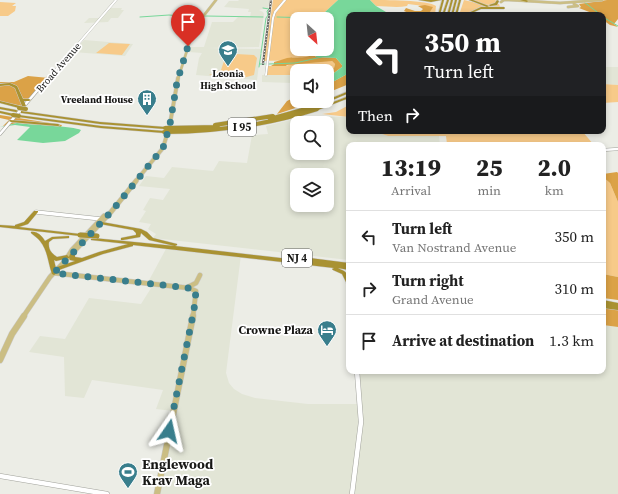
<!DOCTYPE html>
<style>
body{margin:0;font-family:"Source Serif 4",serif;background:#f6f6f6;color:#222;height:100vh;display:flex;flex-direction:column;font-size:15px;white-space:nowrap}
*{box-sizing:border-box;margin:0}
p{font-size:13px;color:#767676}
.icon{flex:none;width:22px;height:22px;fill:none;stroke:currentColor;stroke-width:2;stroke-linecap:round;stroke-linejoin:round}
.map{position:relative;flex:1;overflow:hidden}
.panel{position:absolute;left:346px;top:142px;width:260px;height:232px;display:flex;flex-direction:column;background:#fff;border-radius:8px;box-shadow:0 2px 6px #0003}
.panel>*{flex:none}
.hud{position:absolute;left:346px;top:12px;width:260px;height:122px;border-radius:8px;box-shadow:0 2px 6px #0003;background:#202124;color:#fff;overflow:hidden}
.needle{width:26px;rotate:153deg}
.controls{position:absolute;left:290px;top:12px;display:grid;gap:8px}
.controls a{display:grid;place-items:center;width:44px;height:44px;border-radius:8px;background:#fff;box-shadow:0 2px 6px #0003;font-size:20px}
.pin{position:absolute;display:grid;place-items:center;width:34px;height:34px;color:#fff;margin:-41px -17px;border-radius:50% 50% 50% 0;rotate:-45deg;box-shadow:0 0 4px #0007}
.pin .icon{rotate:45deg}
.me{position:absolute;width:44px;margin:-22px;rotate:11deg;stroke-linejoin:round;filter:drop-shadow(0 0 3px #0008)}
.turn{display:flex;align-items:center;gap:14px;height:84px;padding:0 12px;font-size:18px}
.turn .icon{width:52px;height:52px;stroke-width:2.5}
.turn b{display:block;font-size:28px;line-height:34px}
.then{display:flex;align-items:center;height:38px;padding:0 12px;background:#0003;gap:8px;font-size:15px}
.eta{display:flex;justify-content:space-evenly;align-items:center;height:68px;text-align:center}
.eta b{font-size:24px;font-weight:800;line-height:28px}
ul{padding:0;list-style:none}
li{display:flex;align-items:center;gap:12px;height:52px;padding:0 12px;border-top:1px solid #e0e0e0}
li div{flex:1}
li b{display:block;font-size:15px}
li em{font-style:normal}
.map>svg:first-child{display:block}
.built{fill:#e2e5d6;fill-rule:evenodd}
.green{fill:#f7ca89}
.forest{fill:#dba247}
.water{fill:#78d79a}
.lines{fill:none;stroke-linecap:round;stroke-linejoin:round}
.stream{stroke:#78d79a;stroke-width:1}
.minor-far3-casing{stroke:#a1a29b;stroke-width:2.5}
.minor-far2-casing{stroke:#a1a29b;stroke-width:3.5}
.minor-far1-casing{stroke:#a1a29b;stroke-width:4.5}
.minor-casing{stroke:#a1a29b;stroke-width:5.5}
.major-far3-casing{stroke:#ccc;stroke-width:3}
.major-far2-casing{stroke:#ccc;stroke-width:4.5}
.major-far1-casing{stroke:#ccc;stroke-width:5.5}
.major-casing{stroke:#ccc;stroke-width:7}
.highway-casing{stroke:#ccc;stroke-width:1}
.minor-far3{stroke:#fff;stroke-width:2}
.minor-far2{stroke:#fff;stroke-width:2.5}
.minor-far1{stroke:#fff;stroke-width:3.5}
.minor{stroke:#fff;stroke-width:4.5}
.major-far3{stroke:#cbbe84;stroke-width:2.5}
.major-far2{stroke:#cbbe84;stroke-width:3.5}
.major-far1{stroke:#cbbe84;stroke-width:4.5}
.major{stroke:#cbbe84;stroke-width:6}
.highway{fill:#a99232;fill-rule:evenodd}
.rail-casing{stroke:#545451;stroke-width:2}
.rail{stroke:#fff;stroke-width:1;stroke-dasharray:1.5;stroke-linecap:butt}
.highway-bridge-far1-casing{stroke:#ccc;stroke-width:5;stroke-linecap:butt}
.highway-bridge-casing{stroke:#ccc;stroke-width:6;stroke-linecap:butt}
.highway-bridge-far1{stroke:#a99232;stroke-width:4}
.highway-bridge{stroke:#a99232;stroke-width:5}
.route{stroke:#397e8c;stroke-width:7;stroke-dasharray:0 12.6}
.labels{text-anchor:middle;stroke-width:3.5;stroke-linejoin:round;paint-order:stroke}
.far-street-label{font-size:10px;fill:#171715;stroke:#fff}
.far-poi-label{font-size:10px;font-weight:bold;fill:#171715;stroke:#fff}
.shield{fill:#fff;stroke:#5d5d5b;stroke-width:1}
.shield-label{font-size:11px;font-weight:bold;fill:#171715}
.poi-label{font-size:12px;font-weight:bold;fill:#171715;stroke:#fff;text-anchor:end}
.near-poi-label{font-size:14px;font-weight:bold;fill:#171715;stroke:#fff;text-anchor:start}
</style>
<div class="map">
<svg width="618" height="494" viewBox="0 0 618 494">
<rect width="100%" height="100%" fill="#ecede6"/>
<path class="built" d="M239 0H270L268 8 259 10 263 12 264 14 259 47 207 48 261 49 257 80 196 75 199 58 202 53 189 52 191 47H204L212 22H233L238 17H250L251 12H248L249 9 224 7 229 1H238Z
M109 8H122L121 10H124L118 18H111L108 22 84 23 89 18H101Z
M84 40 133 44 125 56 73 52Z
M603 67H618V85L603 84Z
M262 75H291L292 83 262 82Z
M306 116 349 117V131H373L388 136H439L440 145H349V260L153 238 156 234 148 229 151 224 139 222 146 211 143 210 150 198 163 200 170 189 139 186 146 176 164 178 172 167 213 171 219 161 247 163 252 135 268 134 266 126ZM297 123H327V153H297ZM297 175H327V205H297Z
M167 247 241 255 226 373 229 383 234 389 242 394 255 398 308 404H360L357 371H603V325L618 327V494H157L173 411 156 409 163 390 92 380 84 398 65 396 64 357 29 352 40 336 65 339 89 298 141 304 153 285 147 284Z"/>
<path class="green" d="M273 0H338L325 12 312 18 317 19H297V49H325C308 62 285 60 264 61Z
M370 0C383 0 429 0 436 6L435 15H428L432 7 408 4 407 6C397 8 386 6 376 6Z
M464 0 489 6 471 0H495L497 1 494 4 485 5 499 4 500 7 490 6 492 7 479 8 463 15H459Z
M0 2 16 3 12 6H16L15 11 8 16H0Z
M109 43 130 44 122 55 96 53Z
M236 54 254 55 257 58 254 75 243 78 209 75 221 70 224 61 233 58Z
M320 61H332L335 64 334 68 327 73V71H297V75H266L267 66H286L291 64Z
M603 84 618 85V102L603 103Z
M349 105V117L322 114 336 112Z
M373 131H582L594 145H451L447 144 446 136H388Z
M603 177 610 183 618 202V277L603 274Z"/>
<path class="forest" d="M607 0H618V19L614 24 618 27 610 25 603 20V15H597L579 8 581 7 579 4Z
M425 5 433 7 428 15H413L404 11 406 8 415 11H421L423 9 418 6Z
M319 49H325L315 57 336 58 342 65V67L334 73 327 77V73L334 68 335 64 332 61 287 65 286 66H271L274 64V62C279 61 283 59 287 58 299 57 310 60 319 49Z
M349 73V84L327 93V85Z
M28 76 49 78 29 100 21 99 22 106 0 102V82H14Z
M297 96V101H317L277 114 287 101Z
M0 115 62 125 61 127 17 123 3 126 9 120 0 118Z
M617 172 618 173V202L610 183 603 177V174Z
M603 274 618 277V300L603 298Z
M603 306 618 308V327L603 325Z"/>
<path class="water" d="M338 0H370L376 6 391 15H349V73L327 85V77L334 73 342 67V65L336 58 315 57 325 49H327L332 28 327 23V19L312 18 325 12Z
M17 123C29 125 74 126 81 130L79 133 65 141 43 143 17 140 30 127 15 125 0 127Z"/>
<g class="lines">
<path class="stream" d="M584 2 601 15
M191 16H202
M205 16 263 17
M140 17 169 15 180 16
M277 17 312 18
M603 17 618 26
M261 53 266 18 268 15 267 11 269 9 263 8
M260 64H265
M269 64 295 63 322 57
M259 67 261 54"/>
<g class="minor-far3-casing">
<path id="minor-far3" d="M266 75 273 18 275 12 285 0
M48 79 116 0"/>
</g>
<g class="minor-far2-casing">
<path id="minor-far2" d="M0 134 48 78
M603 150 618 149"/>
</g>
<g class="minor-far1-casing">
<path id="minor-far1" d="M36 212 101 219
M348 281 349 295"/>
</g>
<g class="minor-casing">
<path id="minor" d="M0 476 107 494
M352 494 361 422 357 371"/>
</g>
<g class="major-far3-casing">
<path id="major-far3" d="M509 0 560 3 602 0
M501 2 504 0H512
M568 7 578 6 574 4
M178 79 194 28 216 0"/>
</g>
<g class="major-far2-casing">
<path id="major-far2" d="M135 182 163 148 170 124 178 78"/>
</g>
<g class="major-far1-casing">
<path id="major-far1" d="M67 258 72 250 104 216
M54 273 189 288 196 291 193 317
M188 287 196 283 200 275
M23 317 50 277 111 212 136 181"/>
</g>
<g class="major-casing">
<path id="major" d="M0 360 12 334 24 316
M157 494 193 316"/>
</g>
<g class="highway-casing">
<path id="highway" d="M419 0H441L431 2Z
M442 0H444L440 15H438Z
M447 0H449L444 15H442Z
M451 0H453L449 15H447Z
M455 0H457L453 15H451Z
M459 0H461L457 15H455Z
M469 0H473L489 6 487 7Z
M497 0 499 1 497 5 490 6 489 5 495 3Z
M520 0H526L528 1 527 2Z
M481 7H504L505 8 504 9H481L467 15H464Z
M10 83 17 86 23 99H29L31 100 29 101H24L26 106 25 107 22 106 15 88 9 85 0 86V84Z
M349 91V93L314 108 311 107 324 101H327V100Z
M349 96V98L318 110 315 109Z
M0 101 20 106 21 107 19 108 0 103Z
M0 107 16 110 18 111 16 112 0 109Z
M0 111 14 114 15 115 13 116 0 113Z
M21 111 100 122 165 127 167 128 165 129 100 124 22 113H21Z
M18 115 101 126 164 131 166 132 164 133 101 128 19 117H18Z
M10 120 58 124 60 125 58 126 11 122 9 121Z
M34 211H38V212L28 224 19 227 80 234 82 235 80 236 0 227V225L15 226V225L24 222Z
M100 222H102L141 229 147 232 153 238 177 244V245L175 246 307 261 300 260 299 259 302 257 349 263V270L338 268C346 272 349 273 349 282H346L342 274 333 270 332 269 334 268 133 245V246L103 254 59 270 57 269 56 268 57 267 75 261 70 260 69 257V258L56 261 54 260 57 273 54 275 52 274C48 263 48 251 40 241 38 238 34 236 31 233V232C37 231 42 236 45 241L52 237 69 236V238L53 239 49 242C48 249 51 253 57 257L67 255 69 257 70 254 72 253 75 255V257L82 258 99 252 128 244 91 240V239L93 238 175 246 149 240 141 233 140 237 123 240H121V238L136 235V233L133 230 100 224Z
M603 300 618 303V310L603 308V304L607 305 603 304Z"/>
</g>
<use href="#minor-far3" class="minor-far3"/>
<use href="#minor-far2" class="minor-far2"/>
<use href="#minor-far1" class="minor-far1"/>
<use href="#minor" class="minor"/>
<use href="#major-far3" class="major-far3"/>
<use href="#major-far2" class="major-far2"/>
<use href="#major-far1" class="major-far1"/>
<use href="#major" class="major"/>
<use href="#highway" class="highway"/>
<g class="rail-casing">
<path id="rail" d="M263 64 271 0"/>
</g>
<use href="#rail" class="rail"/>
<g class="highway-bridge-far1-casing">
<path id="highway-bridge-far1" d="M19 108 26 109
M13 115 19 116
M270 119 313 107
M215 125 273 116
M165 128 218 127
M164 132C217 132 267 125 317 109"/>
</g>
<g class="highway-bridge-casing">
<path id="highway-bridge" d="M80 235 97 236"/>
</g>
<use href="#highway-bridge-far1" class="highway-bridge-far1"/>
<use href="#highway-bridge" class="highway-bridge"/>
</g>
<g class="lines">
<path class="route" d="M169 431 194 310 196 291 189 288 54 273 111 212 163 148 170 124 177 82 188 46"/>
</g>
<defs>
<g id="school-pin" transform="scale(1)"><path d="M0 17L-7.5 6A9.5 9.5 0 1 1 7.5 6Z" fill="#397e8c" stroke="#fff"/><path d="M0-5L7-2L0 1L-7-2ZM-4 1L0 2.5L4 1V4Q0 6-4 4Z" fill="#fff"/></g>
<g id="building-pin" transform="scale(1)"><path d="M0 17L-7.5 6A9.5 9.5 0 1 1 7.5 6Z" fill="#397e8c" stroke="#fff"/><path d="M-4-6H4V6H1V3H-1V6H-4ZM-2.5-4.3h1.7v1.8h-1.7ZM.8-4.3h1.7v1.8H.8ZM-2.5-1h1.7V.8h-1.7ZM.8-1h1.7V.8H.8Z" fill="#fff"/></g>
<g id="hotel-pin" transform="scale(1)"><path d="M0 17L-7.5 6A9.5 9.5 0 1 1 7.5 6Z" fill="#397e8c" stroke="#fff"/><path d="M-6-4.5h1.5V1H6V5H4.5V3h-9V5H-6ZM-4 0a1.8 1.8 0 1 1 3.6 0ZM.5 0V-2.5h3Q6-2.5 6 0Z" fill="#fff"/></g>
<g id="stadium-pin" transform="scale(1)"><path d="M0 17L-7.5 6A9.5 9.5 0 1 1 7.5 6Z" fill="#397e8c" stroke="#fff"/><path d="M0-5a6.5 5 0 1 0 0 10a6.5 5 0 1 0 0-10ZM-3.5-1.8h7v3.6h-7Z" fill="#fff"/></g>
</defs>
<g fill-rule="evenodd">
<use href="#school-pin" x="228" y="50"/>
<use href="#building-pin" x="147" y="99"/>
<use href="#hotel-pin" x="327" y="330"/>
<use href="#stadium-pin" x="128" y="472"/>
</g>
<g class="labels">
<g class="far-street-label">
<text transform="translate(58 67) rotate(-49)" y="4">Broad Avenue</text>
</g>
<g class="far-poi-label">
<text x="228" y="77">Leonia<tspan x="228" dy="12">High School</tspan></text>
<text x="133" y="103" text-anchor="end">Vreeland House</text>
</g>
<g class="shield">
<rect x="228" y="118" width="28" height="18" rx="3"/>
<rect x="282" y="249" width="30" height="18" rx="3"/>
</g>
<g class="shield-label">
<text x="242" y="131">I 95</text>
<text x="297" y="262">NJ 4</text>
</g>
<g class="poi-label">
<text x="313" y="334">Crowne Plaza</text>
</g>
<g class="near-poi-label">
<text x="142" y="469">Englewood<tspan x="142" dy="16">Krav Maga</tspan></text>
</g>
</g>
</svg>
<div class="controls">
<a><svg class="needle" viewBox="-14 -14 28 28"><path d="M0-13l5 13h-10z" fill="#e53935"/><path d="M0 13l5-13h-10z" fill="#767676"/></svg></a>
<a><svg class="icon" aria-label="sound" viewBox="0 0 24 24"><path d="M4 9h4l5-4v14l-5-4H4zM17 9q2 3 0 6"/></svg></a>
<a><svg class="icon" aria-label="search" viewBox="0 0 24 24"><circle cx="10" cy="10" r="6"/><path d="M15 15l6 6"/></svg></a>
<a><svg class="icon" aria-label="layers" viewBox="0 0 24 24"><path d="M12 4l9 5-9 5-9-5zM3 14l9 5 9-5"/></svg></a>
</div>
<div class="pin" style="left:188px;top:46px;background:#d93025"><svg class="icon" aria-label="arrive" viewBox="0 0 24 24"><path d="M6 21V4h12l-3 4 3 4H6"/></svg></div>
<svg class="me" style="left:169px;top:431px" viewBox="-20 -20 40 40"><path d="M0-17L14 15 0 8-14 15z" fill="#397e8c" stroke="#fff" stroke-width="4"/></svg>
<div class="hud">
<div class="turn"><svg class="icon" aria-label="left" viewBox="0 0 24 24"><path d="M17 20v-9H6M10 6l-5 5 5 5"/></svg><div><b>350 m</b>Turn left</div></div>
<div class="then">Then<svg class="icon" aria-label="right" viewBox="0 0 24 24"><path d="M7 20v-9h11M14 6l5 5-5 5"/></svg></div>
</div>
<section class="panel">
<div class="eta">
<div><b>13:19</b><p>Arrival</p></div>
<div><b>25</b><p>min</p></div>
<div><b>2.0</b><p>km</p></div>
</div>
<ul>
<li><svg class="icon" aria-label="left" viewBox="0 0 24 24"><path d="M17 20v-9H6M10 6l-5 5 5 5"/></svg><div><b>Turn left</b><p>Van Nostrand Avenue</p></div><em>350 m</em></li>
<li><svg class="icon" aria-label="right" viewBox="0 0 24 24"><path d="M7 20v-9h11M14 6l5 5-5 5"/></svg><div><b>Turn right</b><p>Grand Avenue</p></div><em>310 m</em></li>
<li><svg class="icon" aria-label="arrive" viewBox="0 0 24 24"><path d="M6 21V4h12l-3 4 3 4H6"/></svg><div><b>Arrive at destination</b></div><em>1.3 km</em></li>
</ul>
</section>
</div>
